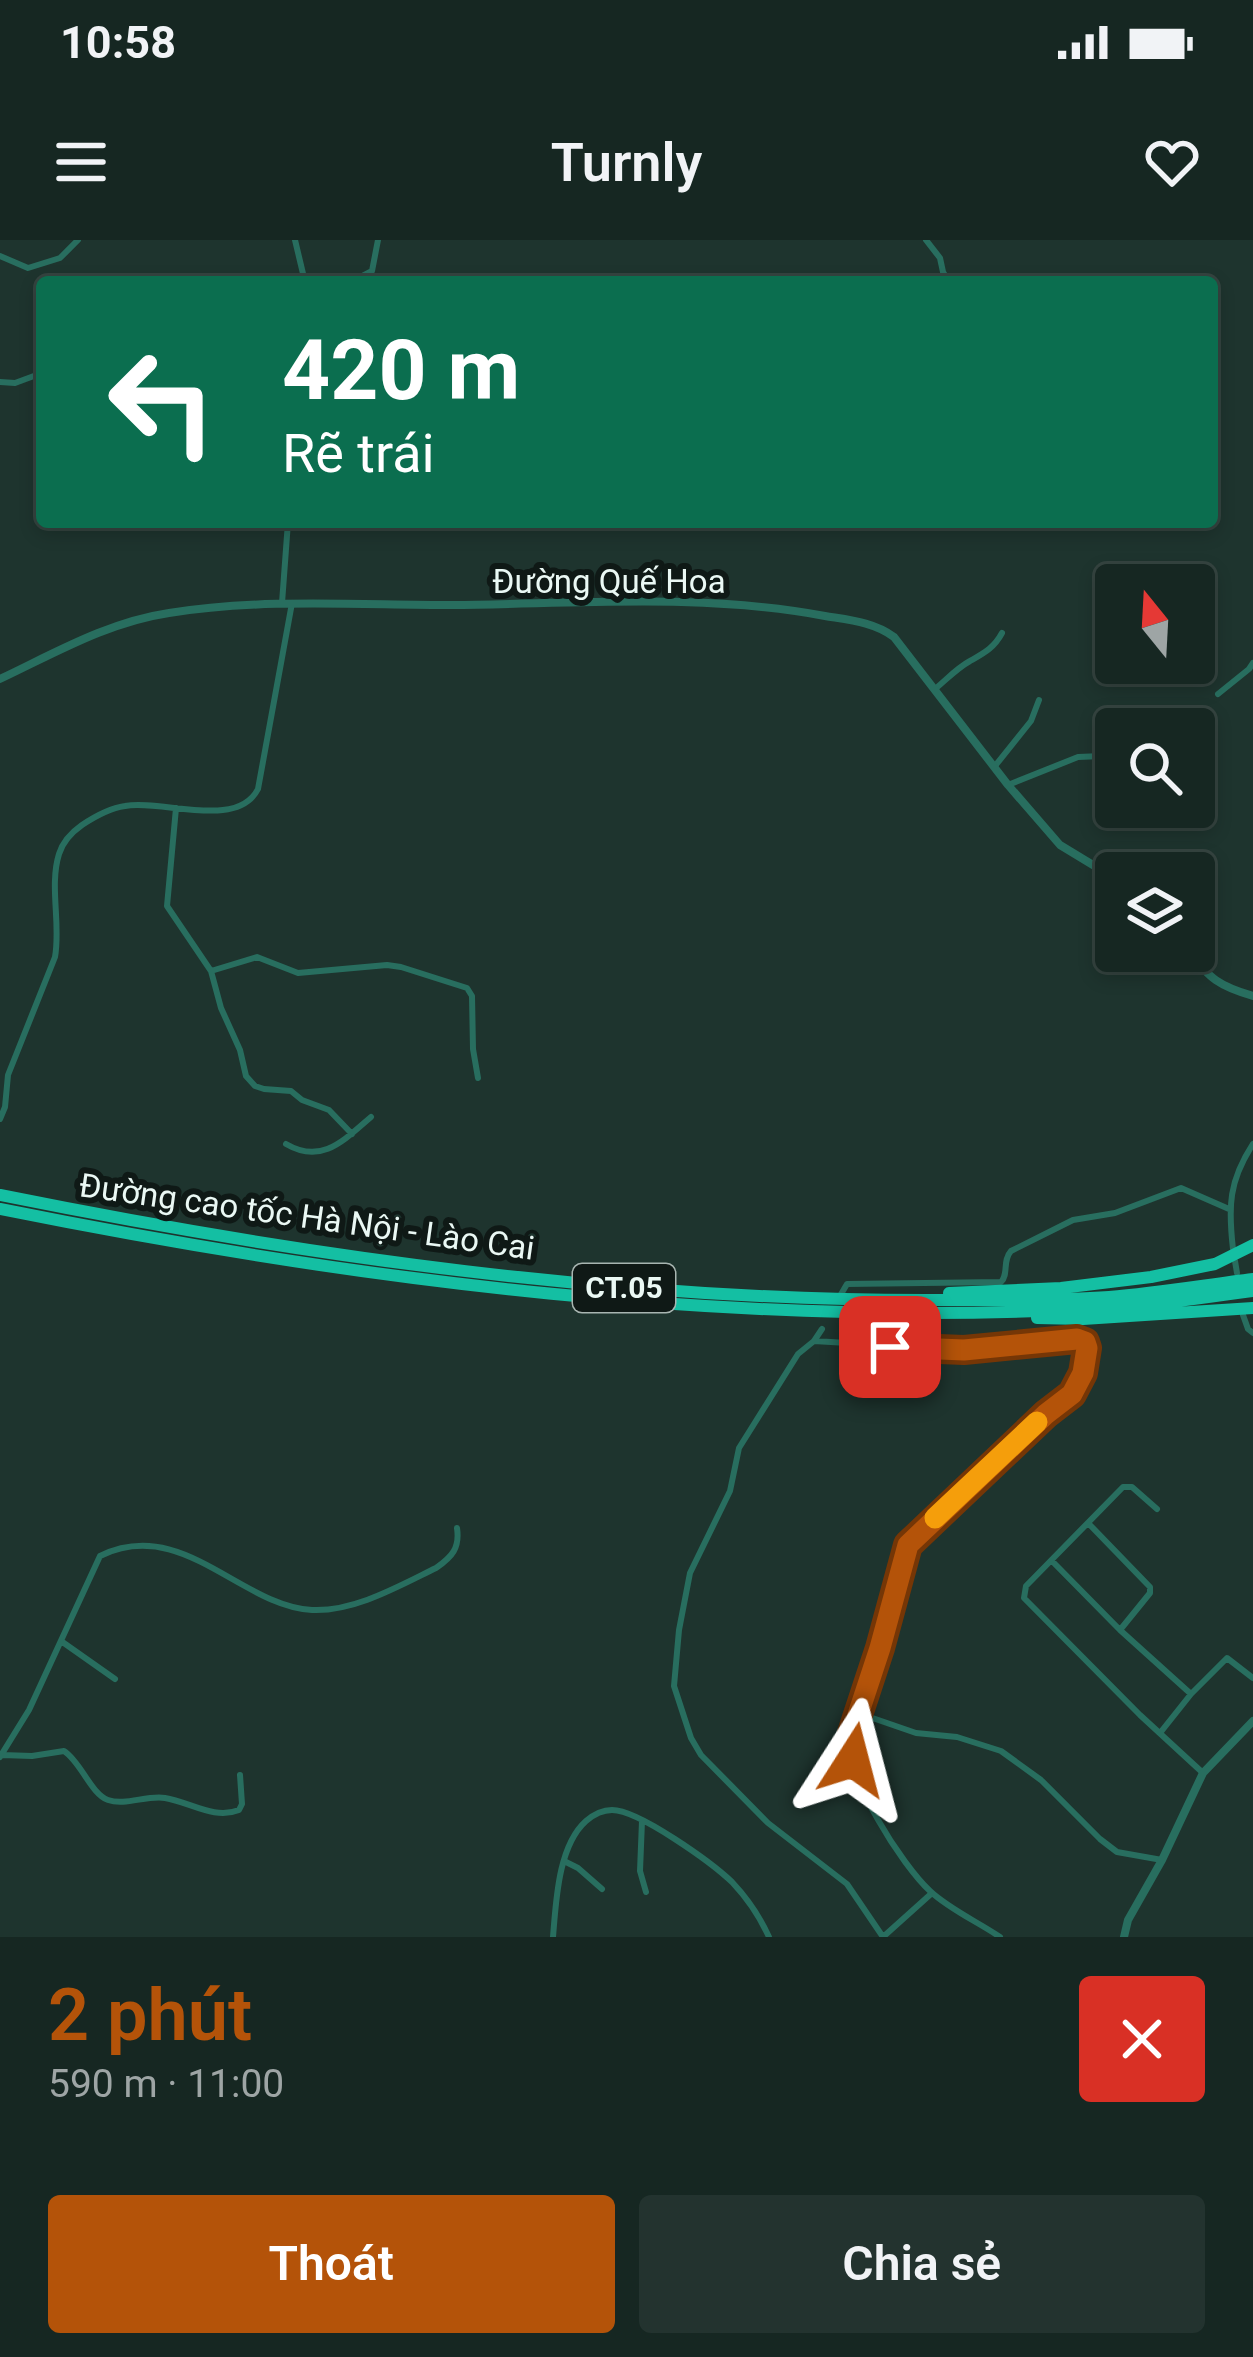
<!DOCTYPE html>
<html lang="vi">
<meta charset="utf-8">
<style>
body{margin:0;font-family:Roboto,sans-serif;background:#23332f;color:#f1f3f6;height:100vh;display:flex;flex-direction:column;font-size:45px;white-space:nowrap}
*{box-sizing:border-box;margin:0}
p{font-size:39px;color:#9ea5a5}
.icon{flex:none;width:66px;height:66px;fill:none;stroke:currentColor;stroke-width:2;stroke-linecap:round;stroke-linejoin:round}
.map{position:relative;height:1697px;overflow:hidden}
.drawer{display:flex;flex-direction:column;background:#162722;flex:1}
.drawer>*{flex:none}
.guide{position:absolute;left:36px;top:36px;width:1182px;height:252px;border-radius:12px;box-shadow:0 6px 18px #0003,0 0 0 3px #354440;background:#0b6e4f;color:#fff;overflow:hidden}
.needle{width:78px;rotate:342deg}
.fabs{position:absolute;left:1095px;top:324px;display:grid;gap:24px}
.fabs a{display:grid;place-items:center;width:120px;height:120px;border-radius:12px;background:#162722;box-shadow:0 6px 18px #0003,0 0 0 3px #354440;font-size:60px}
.pin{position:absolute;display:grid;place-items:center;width:102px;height:102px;color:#fff;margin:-51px;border-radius:24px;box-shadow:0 6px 18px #0006}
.me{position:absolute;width:132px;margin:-66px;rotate:9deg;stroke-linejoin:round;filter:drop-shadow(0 0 9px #0008)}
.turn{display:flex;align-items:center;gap:42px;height:252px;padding:0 48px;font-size:54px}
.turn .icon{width:156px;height:156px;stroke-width:2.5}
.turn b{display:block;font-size:84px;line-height:102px}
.round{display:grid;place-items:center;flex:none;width:126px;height:126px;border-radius:12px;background:#23332f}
.summary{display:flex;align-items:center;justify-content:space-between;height:204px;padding:0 48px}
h1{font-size:72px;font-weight:600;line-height:90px;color:#b45309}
.cta{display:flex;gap:24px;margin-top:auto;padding:24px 48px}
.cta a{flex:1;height:138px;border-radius:12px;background:#b45309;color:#fff;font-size:48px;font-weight:600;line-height:138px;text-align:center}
.cta a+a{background:#23332f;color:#f1f3f6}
.status{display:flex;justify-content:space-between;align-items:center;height:84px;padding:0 60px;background:#162722;direction:ltr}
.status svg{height:33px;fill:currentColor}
header{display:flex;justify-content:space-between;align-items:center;height:156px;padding:0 48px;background:#162722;font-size:54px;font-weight:600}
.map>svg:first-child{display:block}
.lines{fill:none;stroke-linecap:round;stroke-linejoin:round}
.minor{stroke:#286e5f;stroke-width:6}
.tertiary{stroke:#286e5f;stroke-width:8}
.motorway{stroke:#14bfa3;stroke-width:12}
.route-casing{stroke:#753606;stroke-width:30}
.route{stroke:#b45309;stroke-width:21}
.slow{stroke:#f59e0b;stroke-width:21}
.labels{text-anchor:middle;stroke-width:12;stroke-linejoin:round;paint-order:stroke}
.shield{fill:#0f1916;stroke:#a8b5b1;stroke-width:3}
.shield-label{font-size:30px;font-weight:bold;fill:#eaf8f4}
.street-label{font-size:33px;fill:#eaf8f4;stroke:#0f1916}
</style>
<div class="status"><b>10:58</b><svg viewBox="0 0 49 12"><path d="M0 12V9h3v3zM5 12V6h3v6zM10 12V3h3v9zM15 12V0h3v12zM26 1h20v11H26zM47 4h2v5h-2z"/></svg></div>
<header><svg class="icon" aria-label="menu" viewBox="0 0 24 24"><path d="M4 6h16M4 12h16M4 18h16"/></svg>Turnly<svg class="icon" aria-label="heart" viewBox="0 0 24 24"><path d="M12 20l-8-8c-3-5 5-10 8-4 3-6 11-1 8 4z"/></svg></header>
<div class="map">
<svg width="1253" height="1697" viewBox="0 0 1253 1697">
<rect width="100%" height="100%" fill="#1e342e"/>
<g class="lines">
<path class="minor" d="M295 0 305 42
M926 0 940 18 943 32 949 42
M0 16 28 28 60 18 78 0
M351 42 372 31 378 0
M0 142 15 143 42 133
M282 363 288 282
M935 449C946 440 957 428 970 421 984 413 994 408 1002 393
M1218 454 1249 429 1253 423
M995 526 1031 481 1039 460
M1008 545 1078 517 1102 516 1116 528
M176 568 167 666 211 731 221 768 240 810 246 836 255 846 264 849 291 851 302 860 329 870 352 894
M211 731 257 717 298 733 387 725 401 727 467 748 472 756 473 809 478 838
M0 879 5 867 8 835 55 717C61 684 49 646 59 614 63 601 72 592 82 585 94 577 111 568 125 566 162 559 237 590 258 549L292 363
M286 904C322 925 344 900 371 877
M1233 1009C1228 966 1229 941 1253 904
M1235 1021 1237 1033
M840 1056 847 1044 1001 1042C1009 1034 1002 1021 1011 1011L1073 980 1115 973 1181 948 1229 969
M1243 1075 1248 1089 1253 1093
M822 1089 814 1101 798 1114 739 1208 730 1251 690 1333 679 1390 674 1446 691 1498 701 1515 768 1583 847 1644 883 1697
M814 1101 964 1110 1067 1099 1082 1100 1086 1105 1083 1133 1072 1154 1046 1174 922 1289C896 1319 892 1363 882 1401 873 1433 856 1465 851 1498 845 1537 902 1625 930 1651 949 1669 978 1682 1000 1697
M1157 1269 1132 1247H1123L1026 1346 1024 1358 1140 1475 1203 1533
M1088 1283 1150 1347V1353L1120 1390 1191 1454 1160 1493
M1052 1321 1120 1390
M61 1401 115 1439
M1191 1454 1227 1418 1253 1438
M858 1473 916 1493 957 1497 1001 1511 1041 1540 1100 1599 1117 1612 1162 1620
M2 1515 32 1516 64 1511C81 1522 91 1554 108 1560 125 1566 147 1555 165 1558 190 1562 214 1580 239 1570L242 1564 240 1535
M0 1517 29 1470 100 1316C182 1276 240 1366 312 1370 354 1372 399 1346 436 1328 452 1317 460 1308 457 1288
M642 1581 640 1631 646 1652
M564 1621 578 1628 602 1649
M553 1697C556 1662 558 1606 586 1581 593 1575 603 1570 612 1570 639 1570 712 1623 732 1642 747 1658 760 1677 769 1697
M883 1697 932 1653"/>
<path class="tertiary" d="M0 439C55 413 108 382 169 373 263 358 358 365 452 365 575 364 703 353 825 376 849 380 874 382 894 397L1008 545 1060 605 1116 639
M1188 711C1210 739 1219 746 1253 756
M1124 1697 1128 1680 1162 1620 1203 1533 1253 1481"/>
<path class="motorway" d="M0 955C307 1017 623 1061 936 1060 994 1060 1052 1061 1109 1057 1157 1053 1205 1045 1253 1039
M0 969C363 1042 738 1089 1109 1068 1157 1065 1205 1057 1253 1051
M949 1053 1061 1048 1151 1037 1215 1024 1253 1005
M1037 1078 1083 1079 1253 1068"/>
</g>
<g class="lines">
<g class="route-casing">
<path id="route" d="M853 1520 852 1493 880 1408 908 1305 1046 1174 1072 1154 1083 1133 1087 1108 1085 1102 1077 1099 964 1110 890 1107"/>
</g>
<use href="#route" class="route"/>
<path class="slow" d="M935 1278 1037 1182"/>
</g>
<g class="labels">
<rect class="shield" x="573" y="1024" width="102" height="48" rx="9"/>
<g class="shield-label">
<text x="624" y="1058">CT.05</text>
</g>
<g class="street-label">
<text x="609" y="353">Đường Quế Hoa</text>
<text transform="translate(307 976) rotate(8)" y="12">Đường cao tốc Hà Nội - Lào Cai</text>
</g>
</g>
</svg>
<div class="fabs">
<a><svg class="needle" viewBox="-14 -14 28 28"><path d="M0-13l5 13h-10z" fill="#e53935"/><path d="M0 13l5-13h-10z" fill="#9ea5a5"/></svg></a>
<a><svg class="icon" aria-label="search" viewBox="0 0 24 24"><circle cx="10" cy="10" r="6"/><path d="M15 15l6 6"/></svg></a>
<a><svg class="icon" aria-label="layers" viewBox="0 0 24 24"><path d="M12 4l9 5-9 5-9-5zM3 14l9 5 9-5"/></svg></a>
</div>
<div class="pin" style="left:890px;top:1107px;background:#d93025"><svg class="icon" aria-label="arrive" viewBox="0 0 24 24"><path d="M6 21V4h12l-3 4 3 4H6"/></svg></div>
<svg class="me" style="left:853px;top:1520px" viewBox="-20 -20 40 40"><path d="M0-17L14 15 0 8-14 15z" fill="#b45309" stroke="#fff" stroke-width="4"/></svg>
<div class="guide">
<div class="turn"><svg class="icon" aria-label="left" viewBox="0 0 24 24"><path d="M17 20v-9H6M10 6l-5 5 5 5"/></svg><div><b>420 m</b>Rẽ trái</div></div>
</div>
</div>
<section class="drawer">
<div class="summary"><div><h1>2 phút</h1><p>590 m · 11:00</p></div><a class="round" style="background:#d93025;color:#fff"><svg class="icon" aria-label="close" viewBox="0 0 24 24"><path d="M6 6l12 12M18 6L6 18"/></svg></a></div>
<div class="cta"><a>Thoát</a><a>Chia sẻ</a></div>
</section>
